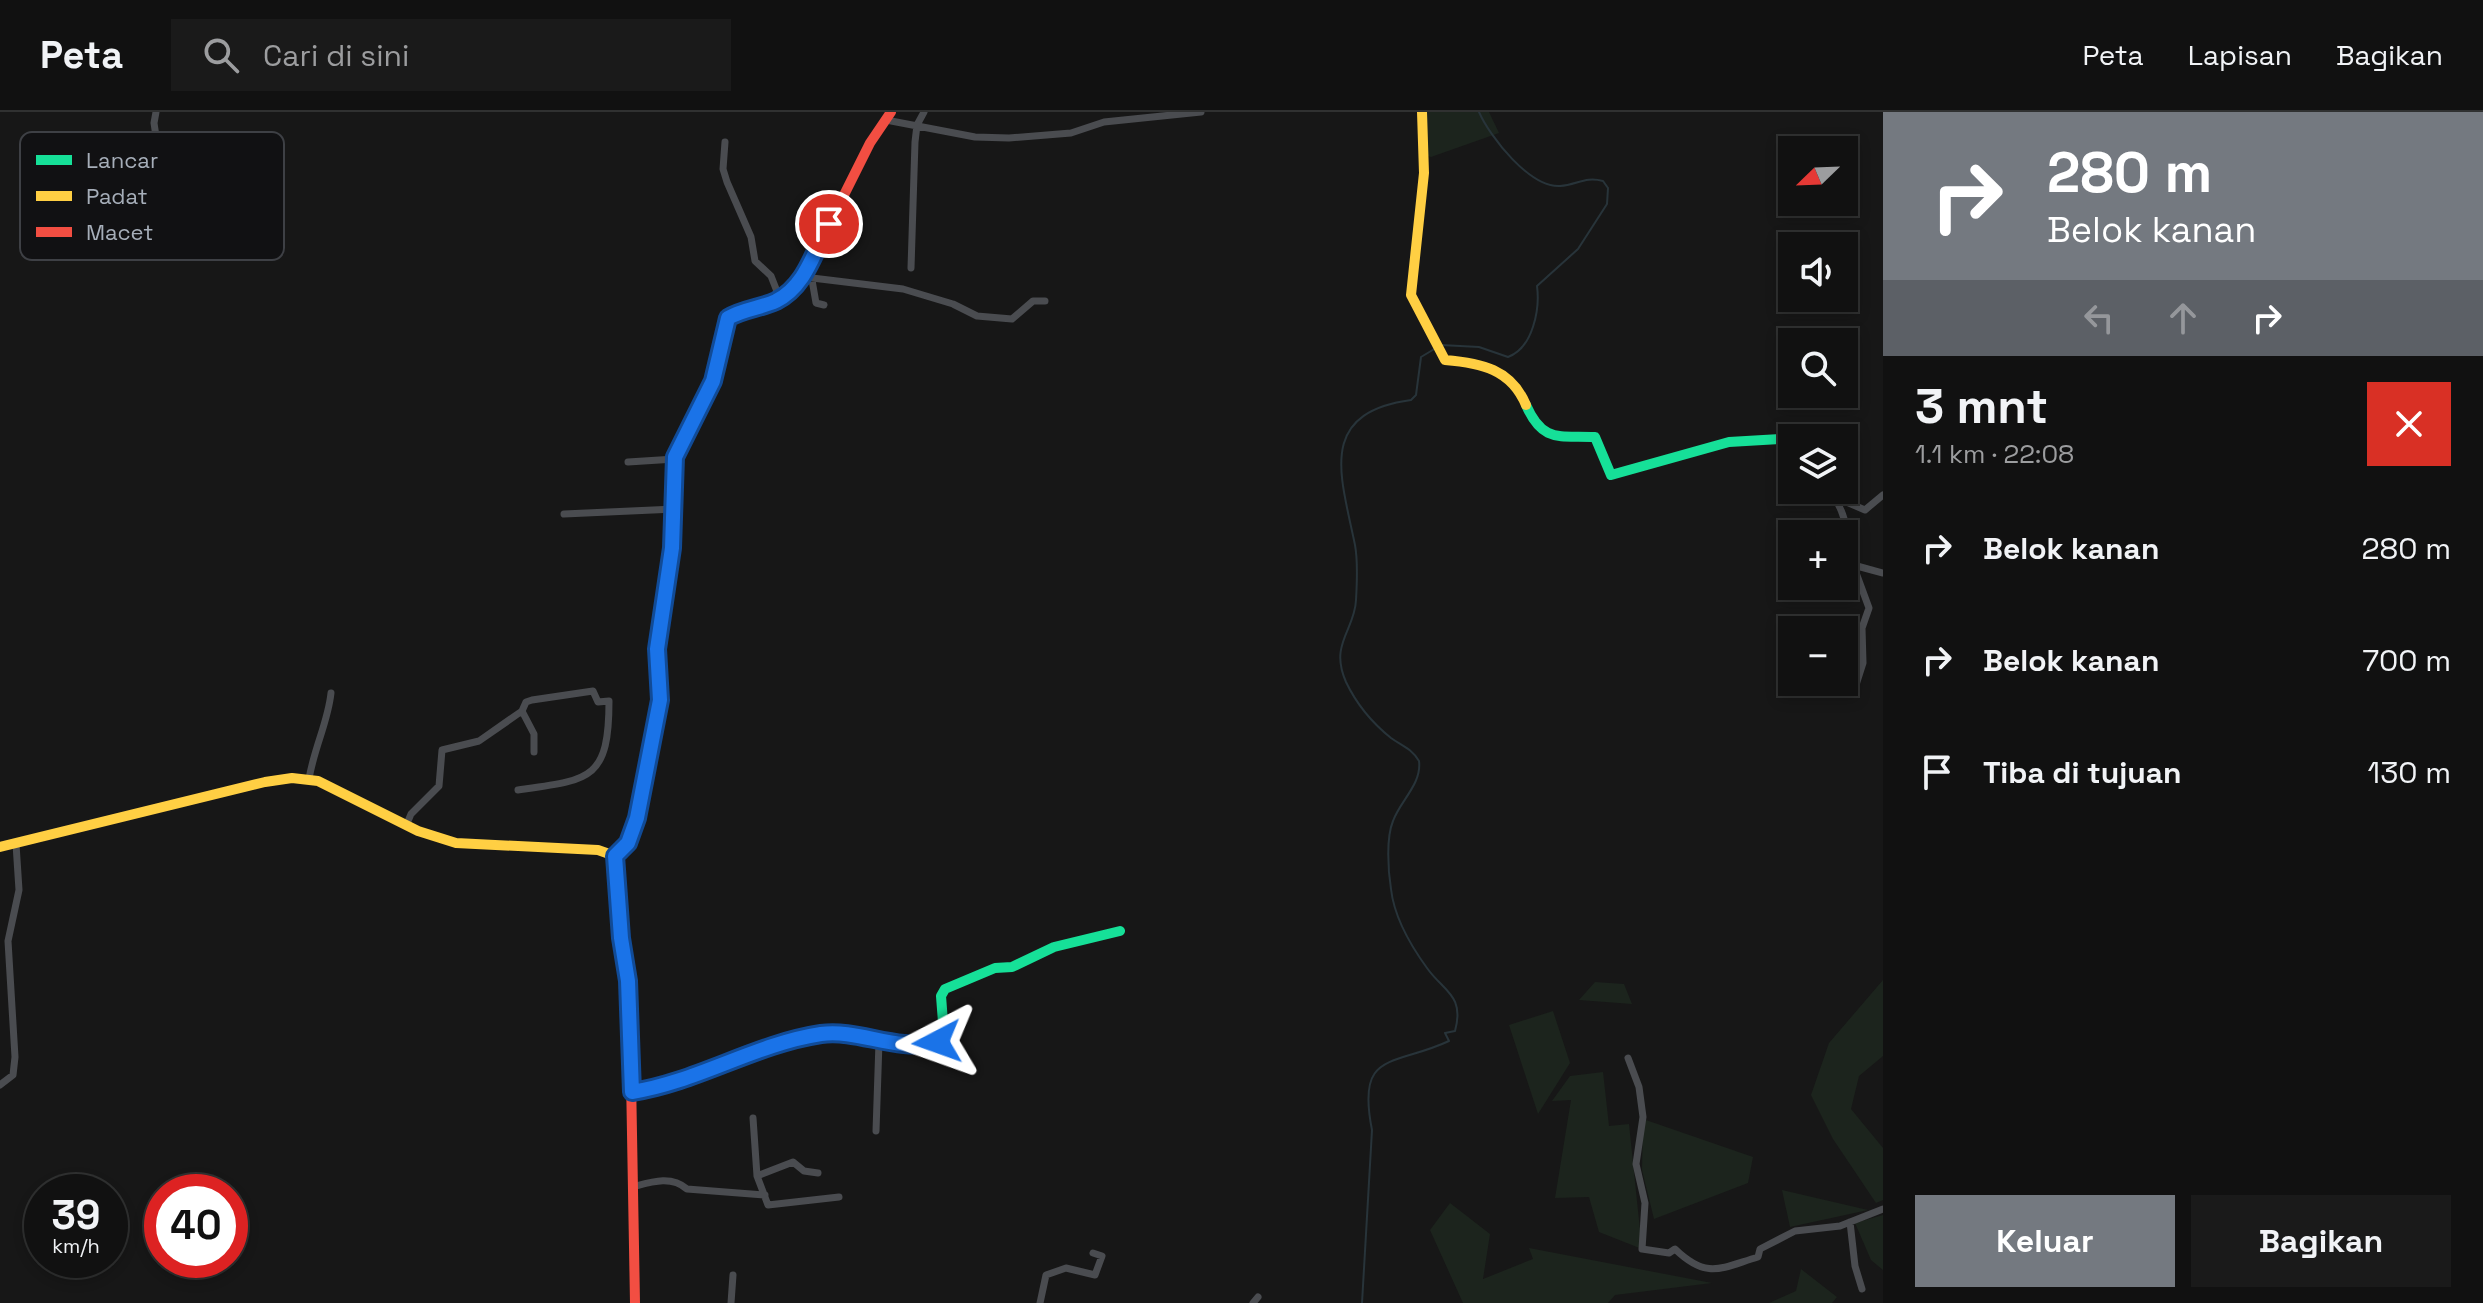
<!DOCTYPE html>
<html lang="id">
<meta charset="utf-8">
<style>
body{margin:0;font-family:"Space Grotesk",sans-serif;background:#1a1a1a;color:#f1f3f6;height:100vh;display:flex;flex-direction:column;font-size:30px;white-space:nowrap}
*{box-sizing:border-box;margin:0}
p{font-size:26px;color:#9c9d9f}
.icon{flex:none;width:44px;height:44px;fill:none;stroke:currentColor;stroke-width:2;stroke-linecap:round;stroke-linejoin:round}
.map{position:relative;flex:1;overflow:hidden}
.drawer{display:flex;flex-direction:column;background:#111;width:600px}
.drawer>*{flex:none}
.guide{background:#747980;color:#fff;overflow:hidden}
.needle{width:52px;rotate:247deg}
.controls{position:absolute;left:1778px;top:24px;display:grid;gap:16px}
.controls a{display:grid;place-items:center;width:80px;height:80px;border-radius:0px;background:#111;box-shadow:0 4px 12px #0003,0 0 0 2px #303131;font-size:40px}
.speed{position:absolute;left:24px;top:1062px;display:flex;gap:16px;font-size:40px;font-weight:700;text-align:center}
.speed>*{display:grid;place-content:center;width:104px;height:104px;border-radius:50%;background:#111;box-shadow:0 4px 12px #0003,0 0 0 2px #303131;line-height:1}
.speed small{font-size:20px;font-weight:400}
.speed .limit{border:12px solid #d22;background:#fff;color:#111}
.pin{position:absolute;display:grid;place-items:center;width:68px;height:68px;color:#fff;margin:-34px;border:4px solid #fff;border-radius:50%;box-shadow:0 2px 8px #0007}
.me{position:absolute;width:88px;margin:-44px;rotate:266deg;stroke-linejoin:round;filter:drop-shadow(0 0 6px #0008)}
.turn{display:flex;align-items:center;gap:28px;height:168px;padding:0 32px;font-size:36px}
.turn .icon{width:104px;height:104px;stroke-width:2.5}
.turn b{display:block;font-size:56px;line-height:68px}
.lanes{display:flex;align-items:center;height:76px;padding:0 32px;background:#0003;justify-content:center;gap:40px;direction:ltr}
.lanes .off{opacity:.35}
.round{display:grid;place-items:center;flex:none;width:84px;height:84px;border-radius:0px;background:#1a1a1a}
.summary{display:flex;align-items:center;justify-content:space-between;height:136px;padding:0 32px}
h1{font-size:48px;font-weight:800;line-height:60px}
.action{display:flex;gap:16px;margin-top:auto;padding:16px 32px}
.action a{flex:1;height:92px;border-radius:0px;background:#747980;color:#fff;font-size:32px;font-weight:800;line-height:92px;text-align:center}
.action a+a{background:#1a1a1a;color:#f1f3f6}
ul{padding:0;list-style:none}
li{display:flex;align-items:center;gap:24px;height:112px;padding:0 32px}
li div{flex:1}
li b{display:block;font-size:30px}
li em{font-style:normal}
header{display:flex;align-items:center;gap:48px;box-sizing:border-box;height:112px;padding:0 40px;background:#111;border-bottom:2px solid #303131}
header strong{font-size:38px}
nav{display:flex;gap:44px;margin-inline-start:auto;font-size:28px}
.search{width:560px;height:72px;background:#1a1a1a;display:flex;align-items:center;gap:20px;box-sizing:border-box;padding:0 28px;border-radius:0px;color:#9c9d9f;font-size:30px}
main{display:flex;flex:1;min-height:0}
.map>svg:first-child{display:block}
.green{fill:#1c241d}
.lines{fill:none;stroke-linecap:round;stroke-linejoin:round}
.stream{stroke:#28343a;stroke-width:2}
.street{stroke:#4a4c50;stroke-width:7}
.fast{stroke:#16e098;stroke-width:10}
.slow{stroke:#ffcf43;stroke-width:10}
.jam{stroke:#f24e42;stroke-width:10}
.route-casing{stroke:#114b97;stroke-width:20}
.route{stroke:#1a73e8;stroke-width:14}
.key{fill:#111113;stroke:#3e4045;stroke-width:2}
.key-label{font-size:22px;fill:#a6aeb9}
</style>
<header>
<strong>Peta</strong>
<div class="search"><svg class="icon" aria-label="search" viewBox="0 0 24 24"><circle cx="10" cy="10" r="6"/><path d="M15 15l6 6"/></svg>Cari di sini</div>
<nav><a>Peta</a><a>Lapisan</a><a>Bagikan</a></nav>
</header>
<main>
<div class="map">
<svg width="1883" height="1191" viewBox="0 0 1883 1191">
<rect width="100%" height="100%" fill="#171717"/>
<path class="green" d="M1418 0H1489L1499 21 1431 45 1422 42Z
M1883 868V944L1859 964 1851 997 1883 1036V1088L1876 1091 1833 1027 1811 983 1829 931Z
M1595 870 1624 872 1632 892 1579 888Z
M1553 899 1570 951 1538 1002 1509 913Z
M1603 960 1609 1014 1629 1012 1642 1137 1599 1120 1589 1085 1555 1086 1571 988 1552 989 1570 964Z
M1643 1007 1753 1045 1748 1071 1654 1107 1642 1058Z
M1782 1078 1868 1098 1790 1115Z
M1450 1091 1490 1122 1483 1167 1533 1147 1529 1136 1712 1171 1615 1183 1608 1191H1463L1430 1118Z
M1883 1103V1158L1871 1148 1855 1111Z
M1801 1157 1837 1185 1832 1191H1769L1796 1179Z"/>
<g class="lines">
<path class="stream" d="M1441 233 1479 235 1508 245C1533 236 1540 197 1537 174L1578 137 1607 92 1608 76 1603 69C1585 64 1577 73 1560 74 1530 76 1490 25 1479 0
M1362 1191 1372 1018C1356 938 1393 955 1449 929L1445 921 1455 919C1465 883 1443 879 1427 856 1411 834 1394 804 1391 777 1388 758 1386 726 1393 709 1400 689 1422 672 1419 649 1411 636 1402 634 1391 626 1371 610 1357 593 1346 570 1329 532 1355 518 1356 488 1357 471 1358 449 1355 433 1341 364 1316 301 1411 288L1416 283 1421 245 1436 236"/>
<path class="street" d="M156 0 154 11 163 70 155 85 149 139 190 144
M886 8 975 25 1009 26 1071 21 1104 10 1201 0
M725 30 723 57 727 70 751 125 755 149 771 164 780 187
M911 156 915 30 917 13 924 0
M804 165 903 177 953 192 977 204 1012 207 1033 189H1045
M812 168 816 191 824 193
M628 350 675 347
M1830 378C1850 407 1845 425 1857 454L1855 458 1869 496 1862 516 1863 551 1856 573
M1837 386 1865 398 1883 383
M564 402 675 397
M1857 454 1883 461
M309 667C314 636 328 610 331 581
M518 678C590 668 609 668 609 589L598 590 593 579 532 588 526 590 522 599
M406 714 411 702 439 674 442 638 479 629 522 599 534 622V640
M1628 946 1639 975 1643 1005 1636 1052 1645 1091 1642 1137 1669 1141 1675 1137C1707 1168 1721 1156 1758 1145L1760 1137 1795 1119 1840 1114 1883 1097
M0 973 13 963 15 945 8 829 19 778 16 732
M753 1006 757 1064 768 1093 839 1085
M876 1019 879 930
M757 1064 793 1050 804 1059 818 1061
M632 1075C651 1070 671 1063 687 1077L765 1083
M1850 1110 1855 1154 1862 1177
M731 1191 733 1163
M1040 1191 1046 1163 1066 1156 1095 1163 1102 1144 1093 1141
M1253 1191 1258 1185"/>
<path class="fast" d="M1526 293C1543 332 1560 323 1595 325L1611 363 1729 330 1797 326
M620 794 615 744 628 731 637 706 660 588 657 537 672 436 675 345 713 269 727 208C807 177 802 167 839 93
M632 980 818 923 907 934 936 930 944 923 941 884 945 877 995 856 1012 855 1054 835 1120 819"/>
<path class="slow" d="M1422 0 1424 61 1411 183 1445 248C1481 251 1511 257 1526 293
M0 735 265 670 292 666 318 669 418 719 456 731 598 738 615 744"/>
<path class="jam" d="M839 93 870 31 891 0
M620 794 630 909 635 1191"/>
</g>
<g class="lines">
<g class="route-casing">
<path id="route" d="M829 112C814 139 806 174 776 189 761 196 743 197 728 206L713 269 675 345 672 436 657 537 660 588 637 706 628 731 615 744 621 826 628 869 632 980C697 970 755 932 821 922 860 917 895 940 937 930"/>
</g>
<use href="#route" class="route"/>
</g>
<rect x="20" y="20" width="264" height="128" rx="12" class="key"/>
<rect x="36" y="43" width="36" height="10" fill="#16e098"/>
<rect x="36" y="79" width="36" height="10" fill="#ffcf43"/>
<rect x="36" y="115" width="36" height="10" fill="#f24e42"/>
<g class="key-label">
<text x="86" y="56">Lancar</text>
<text x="86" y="92">Padat</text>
<text x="86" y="128">Macet</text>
</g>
</svg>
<div class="controls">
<a><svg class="needle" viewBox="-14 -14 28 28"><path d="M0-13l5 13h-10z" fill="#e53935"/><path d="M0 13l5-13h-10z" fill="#9c9d9f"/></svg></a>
<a><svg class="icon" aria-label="sound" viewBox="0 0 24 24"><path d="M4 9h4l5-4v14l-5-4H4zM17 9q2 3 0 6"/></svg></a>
<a><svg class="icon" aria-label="search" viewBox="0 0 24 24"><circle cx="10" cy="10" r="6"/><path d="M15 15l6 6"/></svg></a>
<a><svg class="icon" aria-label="layers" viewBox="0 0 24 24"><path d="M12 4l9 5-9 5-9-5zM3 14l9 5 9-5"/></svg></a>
<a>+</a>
<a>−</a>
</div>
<div class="speed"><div>39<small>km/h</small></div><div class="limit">40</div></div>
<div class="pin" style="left:829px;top:112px;background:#d93025"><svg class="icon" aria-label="arrive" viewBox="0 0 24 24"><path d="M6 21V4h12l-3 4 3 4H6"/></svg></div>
<svg class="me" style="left:937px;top:930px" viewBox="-20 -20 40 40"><path d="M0-17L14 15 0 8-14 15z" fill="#1a73e8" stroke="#fff" stroke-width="4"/></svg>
</div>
<section class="drawer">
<div class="guide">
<div class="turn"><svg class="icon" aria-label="right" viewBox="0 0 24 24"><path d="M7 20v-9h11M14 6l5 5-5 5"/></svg><div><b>280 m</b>Belok kanan</div></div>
<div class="lanes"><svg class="icon off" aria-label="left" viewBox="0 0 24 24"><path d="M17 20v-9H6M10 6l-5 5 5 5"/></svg><svg class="icon off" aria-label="ahead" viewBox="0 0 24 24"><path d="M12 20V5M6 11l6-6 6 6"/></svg><svg class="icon" aria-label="right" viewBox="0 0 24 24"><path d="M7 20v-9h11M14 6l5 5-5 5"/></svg></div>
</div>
<div class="summary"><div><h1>3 mnt</h1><p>1.1 km · 22:08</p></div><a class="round" style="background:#d93025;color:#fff"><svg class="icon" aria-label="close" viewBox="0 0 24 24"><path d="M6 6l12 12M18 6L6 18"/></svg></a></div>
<ul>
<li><svg class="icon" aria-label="right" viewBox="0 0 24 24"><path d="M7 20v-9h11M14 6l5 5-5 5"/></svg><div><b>Belok kanan</b></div><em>280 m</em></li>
<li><svg class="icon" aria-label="right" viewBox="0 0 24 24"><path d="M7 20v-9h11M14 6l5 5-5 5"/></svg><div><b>Belok kanan</b></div><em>700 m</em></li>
<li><svg class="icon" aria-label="arrive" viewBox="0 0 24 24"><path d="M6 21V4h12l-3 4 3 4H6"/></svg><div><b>Tiba di tujuan</b></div><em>130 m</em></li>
</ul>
<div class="action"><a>Keluar</a><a>Bagikan</a></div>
</section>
</main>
